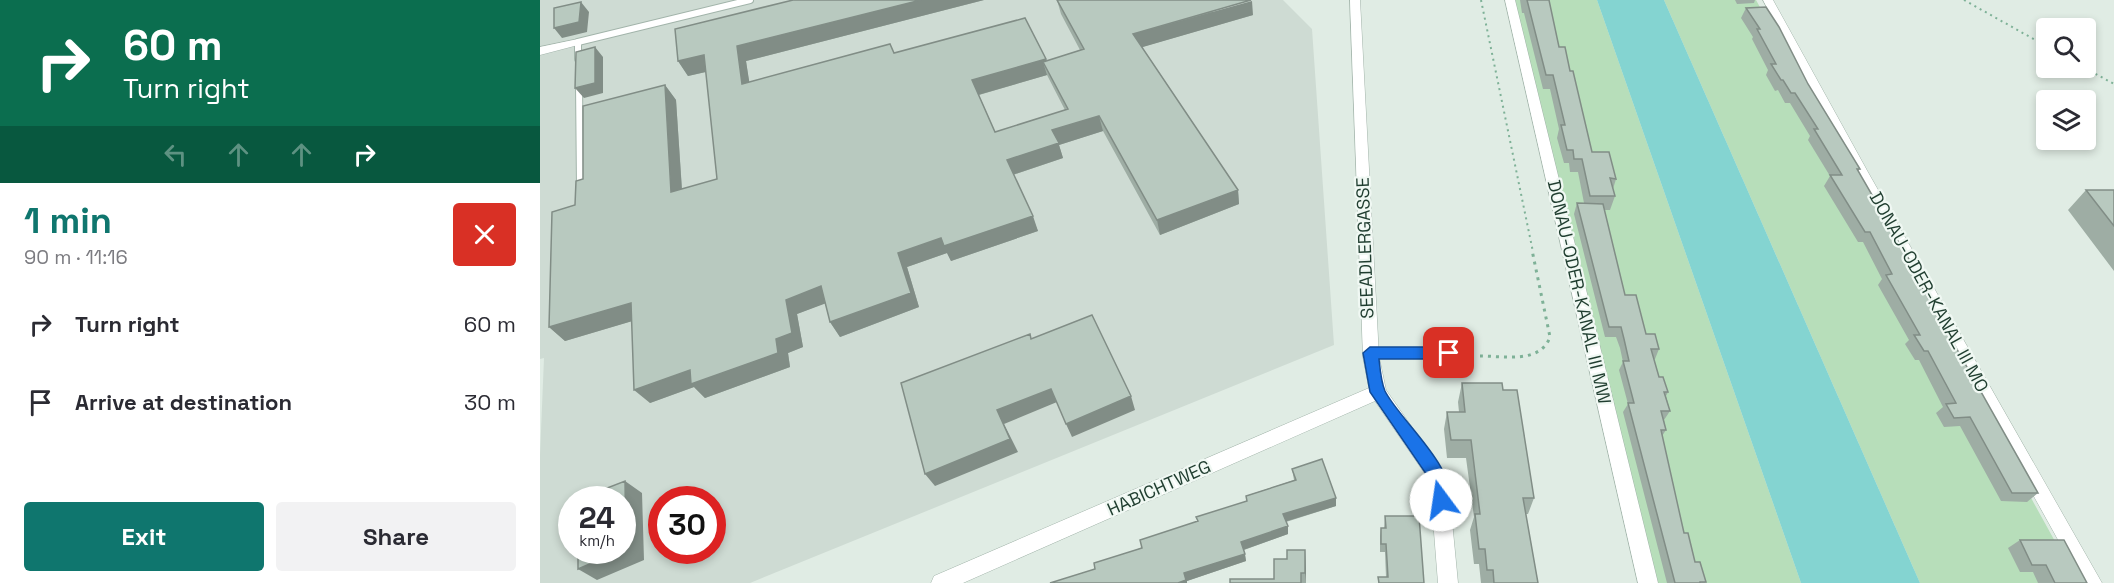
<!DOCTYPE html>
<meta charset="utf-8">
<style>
body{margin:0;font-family:"Space Grotesk",sans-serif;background:#f2f2f3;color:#2b2b33;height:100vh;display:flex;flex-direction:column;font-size:22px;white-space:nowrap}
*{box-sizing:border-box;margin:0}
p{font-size:20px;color:#7c7c81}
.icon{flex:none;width:33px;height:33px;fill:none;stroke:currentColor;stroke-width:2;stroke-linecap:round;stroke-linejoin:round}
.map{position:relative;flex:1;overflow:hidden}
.panel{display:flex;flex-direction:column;background:#fff;width:540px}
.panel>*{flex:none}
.banner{background:#0b6e4f;color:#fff;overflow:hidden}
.buttons{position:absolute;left:1496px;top:18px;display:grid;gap:12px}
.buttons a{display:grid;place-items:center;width:60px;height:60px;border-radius:6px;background:#fff;box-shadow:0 3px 9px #0003;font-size:30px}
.speed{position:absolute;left:18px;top:486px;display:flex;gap:12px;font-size:30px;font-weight:700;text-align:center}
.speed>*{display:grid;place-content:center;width:78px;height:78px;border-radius:50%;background:#fff;box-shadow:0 3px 9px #0003;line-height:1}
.speed small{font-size:15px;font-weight:400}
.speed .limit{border:9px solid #d22;background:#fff;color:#111}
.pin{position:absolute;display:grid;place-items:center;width:51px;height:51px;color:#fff;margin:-26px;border-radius:12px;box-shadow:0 3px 9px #0006}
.me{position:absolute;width:66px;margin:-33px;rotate:346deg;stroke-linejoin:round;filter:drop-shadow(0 0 4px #0008)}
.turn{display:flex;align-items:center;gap:21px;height:126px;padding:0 24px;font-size:27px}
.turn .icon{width:78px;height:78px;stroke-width:2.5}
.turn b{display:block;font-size:42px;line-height:51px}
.lanes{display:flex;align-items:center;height:57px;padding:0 24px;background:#0003;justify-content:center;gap:30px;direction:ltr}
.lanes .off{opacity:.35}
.round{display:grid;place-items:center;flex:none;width:63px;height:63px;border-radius:6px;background:#f2f2f3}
.summary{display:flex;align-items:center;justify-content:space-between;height:102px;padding:0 24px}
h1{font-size:36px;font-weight:700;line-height:45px;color:#0f766e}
.button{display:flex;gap:12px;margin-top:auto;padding:12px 24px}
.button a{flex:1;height:69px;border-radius:6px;background:#0f766e;color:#fff;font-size:24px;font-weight:700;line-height:69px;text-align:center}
.button a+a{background:#f2f2f3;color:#2b2b33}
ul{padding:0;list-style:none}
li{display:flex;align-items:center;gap:18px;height:78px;padding:0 24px}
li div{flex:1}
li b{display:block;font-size:22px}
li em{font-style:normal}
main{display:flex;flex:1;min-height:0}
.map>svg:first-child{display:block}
.built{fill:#cedbd3;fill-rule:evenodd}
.green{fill:#b7deba}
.water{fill:#84d4d1}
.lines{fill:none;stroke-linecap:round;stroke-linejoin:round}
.service-far1-casing{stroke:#a2b4aa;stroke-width:8}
.service-casing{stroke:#a2b4aa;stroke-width:10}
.minor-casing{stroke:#a2b4aa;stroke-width:1}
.path-far1{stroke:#7eb197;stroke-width:2;stroke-dasharray:2 4;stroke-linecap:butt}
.path{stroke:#7eb197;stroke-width:3;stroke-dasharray:3 5;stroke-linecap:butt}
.service-far1{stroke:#fff;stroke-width:6}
.service{stroke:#fff;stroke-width:8}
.minor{fill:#fff;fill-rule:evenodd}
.wall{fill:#9eada4;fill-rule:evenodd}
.shaded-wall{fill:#818d86}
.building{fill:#b8c9bf;stroke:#818d86;stroke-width:1.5}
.route{fill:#1a73e8;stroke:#114b97;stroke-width:1.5}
.labels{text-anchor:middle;stroke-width:4.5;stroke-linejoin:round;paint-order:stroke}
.street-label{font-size:18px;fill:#1f3d2f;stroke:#f0f8f3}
</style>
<main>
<section class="panel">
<div class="banner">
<div class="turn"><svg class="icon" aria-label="right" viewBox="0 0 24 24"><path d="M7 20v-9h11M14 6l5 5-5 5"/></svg><div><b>60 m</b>Turn right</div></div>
<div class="lanes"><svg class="icon off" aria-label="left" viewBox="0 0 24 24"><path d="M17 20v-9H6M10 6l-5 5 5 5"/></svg><svg class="icon off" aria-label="ahead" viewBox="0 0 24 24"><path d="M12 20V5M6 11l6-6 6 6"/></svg><svg class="icon off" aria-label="ahead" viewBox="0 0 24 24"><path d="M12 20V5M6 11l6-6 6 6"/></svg><svg class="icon" aria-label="right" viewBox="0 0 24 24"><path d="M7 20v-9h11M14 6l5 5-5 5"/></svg></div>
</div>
<div class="summary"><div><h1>1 min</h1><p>90 m · 11:16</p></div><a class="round" style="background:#d93025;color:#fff"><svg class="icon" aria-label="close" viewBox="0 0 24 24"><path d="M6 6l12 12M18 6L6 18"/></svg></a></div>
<ul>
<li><svg class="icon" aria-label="right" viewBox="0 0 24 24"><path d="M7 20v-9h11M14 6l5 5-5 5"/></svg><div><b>Turn right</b></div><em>60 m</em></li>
<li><svg class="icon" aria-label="arrive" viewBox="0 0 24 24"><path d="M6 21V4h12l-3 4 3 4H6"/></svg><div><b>Arrive at destination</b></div><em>30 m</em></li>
</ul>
<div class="button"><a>Exit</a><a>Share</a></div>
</section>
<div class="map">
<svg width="1574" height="583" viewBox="0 0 1574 583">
<rect width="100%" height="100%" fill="#e0ece4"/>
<path class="built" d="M0 0H743L772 29 794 345 210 583H0V455L4 358 0 359ZM32 500H82V550H32ZM122 500H172V550H122Z"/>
<path class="green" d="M974 0H1057L1261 583H1117Z
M1124 0H1216L1538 583H1380Z"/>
<path class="water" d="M1057 0H1124L1380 583H1261Z"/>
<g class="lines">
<g class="service-far1-casing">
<path id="service-far1" d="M38 59V42L210 0
M39 83 40 188"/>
</g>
<g class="service-casing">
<path id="service" d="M831 353H929V356"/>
</g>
<g class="minor-casing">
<path id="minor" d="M810 0H820L839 357 846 390 908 479 918 583H898L890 481 835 401 423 583H391L394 576 829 388 823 357Z
M965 0H975L1118 583H1098Z
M1223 0H1233L1329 174 1562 583H1542L1315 174Z
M38 39 44 42 42 44 0 55V47Z"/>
</g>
<path class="path-far1" d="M941 0 993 252
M1424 0 1506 46
M1545 68 1574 84"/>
<path class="path" d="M940 356C964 356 1000 364 1010 337L992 250"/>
<use href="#service-far1" class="service-far1"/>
<use href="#service" class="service"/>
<use href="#minor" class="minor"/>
</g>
<path class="wall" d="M253 0H444L206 61 209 82 350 44 354 53 507 61 540 50 521 14 517 0 713 15 602 47 698 190 699 204 620 235 563 131 519 145 523 158 473 175 498 231 411 261 407 253 367 267 379 307 300 337 290 322 285 303 257 314 263 347 248 353 250 367 165 398 154 387 110 403 92 321 25 341 9 327 35 205 43 179 125 85 136 100 142 189 177 179 166 72 148 76 138 61ZM507 75 525 110 455 132 439 95Z
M980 0H1009L1019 47 1030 71 1052 152 1076 179 1073 189 1075 196 1070 210H1064L1085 295 1106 334 1119 349 1115 359H1114L1119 377 1128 392 1126 396 1130 411 1124 420 1126 430 1122 436 1144 533 1155 562 1166 582 1165 583H1127L1083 412 1088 404 1079 370 1083 362 1080 348 1076 337H1065L1034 214 1037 203H1044L1038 172H1030L1029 163H1024L1017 138 1019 129 1010 89H1003L984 13H982Z
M1195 0H1215L1214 3 1197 4Z
M1206 8 1268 84 1320 169 1318 171 1335 200 1334 202 1372 264 1370 267 1498 493 1487 502 1461 501 1420 426 1404 427 1396 413 1403 407 1379 360H1375L1365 344 1369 340 1338 285 1342 279 1323 242H1318L1284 186 1290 176 1268 140 1270 136 1250 103H1245L1238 90 1235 91 1226 75 1228 70 1212 39 1213 37 1201 18Z
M1546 190H1574V271L1528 210Z
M922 383 963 390 994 498 988 514H986L998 583H941L939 564H934L930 530 934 517 926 458H907L904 429 907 412H919L918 402Z
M752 469 796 498V506L746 522 748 526V534L704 550 706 561 647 581 555 569 658 521 707 501 706 496 754 480Z
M845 516 884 583H838V577H846L845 552H840V536L841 528H844Z
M1480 540 1547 583H1498L1493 572H1480L1468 548Z
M765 550 766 583H690L734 579 747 559Z"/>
<path class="shaded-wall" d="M381 0H444L206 61 212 99 202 84 197 46Z
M712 1 713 15 596 49 593 34Z
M41 2 49 12 47 32 22 38 14 28Z
M55 47 63 57V93L44 98 35 88Z
M164 55 174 70 148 76 138 61Z
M506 59 511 74 503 62 507 75 438 95 432 80Z
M125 85 136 100 143 207 131 192Z
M559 116 563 131 519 145 523 158 472 175 467 160 512 130Z
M698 190 699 204 620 235 617 220Z
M493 216 498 231 411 261 407 253 367 267 379 307 300 337 290 322 358 253 401 238Z
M281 286 292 301 257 314 263 347 248 353 250 367 165 398 154 387 110 403 94 390 236 339 246 300Z
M91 303 106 317 25 341 9 327Z
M511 389 517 402 464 424 478 452 395 486 385 474 457 410Z
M591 396 595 410 532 437 526 424Z
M85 481 102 493 104 560 57 580 38 569Z
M796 498V506L744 522 743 514Z
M748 526V534L703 550 701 542Z
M765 550 766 569V583L765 573Z
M705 554 706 561 647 581V583H638L644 573Z"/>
<path class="building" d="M253 0H381L197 46 202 84 350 44 354 53 485 18 506 59 432 80 455 132 528 109 503 62 544 49 517 0H711L593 34 698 190 617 220 559 116 512 130 519 143 467 160 493 216 404 246 401 238 358 253 371 293 290 322 281 286 246 300 252 333 236 339 238 353 151 384 150 370 94 390 91 303 9 327 12 212 35 205 36 181 43 179V106L125 85 131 192 177 179 164 55 138 61 135 29Z
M987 0H1009L1019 47H1025L1030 71H1033L1052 152H1069L1076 179 1070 178 1075 196H1050L1042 159H1034L1033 150H1027L1021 125H1025L1013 75H1006Z
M41 2 39 22 14 28V8Z
M1226 7 1239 27 1268 84 1320 169H1317L1335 200H1333L1372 264H1369L1498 493H1472L1430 417 1414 418 1406 404 1416 403 1388 351H1384L1374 335H1380L1346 275 1352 274 1330 232H1325L1290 175H1302L1274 129H1278L1255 93H1251L1243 80H1241L1231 64H1236L1217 29H1220L1206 8Z
M55 47V83L35 88 36 52Z
M1546 190H1574V226Z
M1037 203 1063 204 1085 295H1096L1106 334H1115L1119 349H1111L1119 377H1123L1128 392H1124L1130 411H1121L1126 430H1121L1144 533H1148L1155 562H1160L1166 582H1160V583H1135L1088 403H1094L1083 361H1089L1084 339 1081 327H1069Z
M552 315 591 396 526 424 511 389 457 410 470 439 385 474 361 383 490 334 491 339Z
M922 383H962L963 390H977L994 498H983L998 583H954L953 570H947L945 549H939L935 514H940L931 440H911L907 412H925Z
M782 459 796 498 743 514 748 526 701 542 705 554 644 573 646 580 638 583H510L555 569 554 563 602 548 600 540 658 521 656 517 707 501 706 496 756 480 752 469Z
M85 481 86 549 82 550V500L39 499Z
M845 516H879L884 583H839L838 577H848L846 544H841V528H846Z
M1480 540H1524L1547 583H1515L1506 565H1492Z
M38 550H82L38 569Z
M747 550H765V573H761V583H690V579H734V559H747Z"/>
<path class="route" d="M830 347H909L916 353 909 359H839C840 369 841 382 845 391 859 420 922 471 907 505L901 507 895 505 891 481 830 392 823 353Z"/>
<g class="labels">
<g class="street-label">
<text transform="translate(825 248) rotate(-92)" y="6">SEEADLERGASSE</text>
<text transform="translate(1039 292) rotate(77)" y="6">DONAU-ODER-KANAL III MW</text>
<text transform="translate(1389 292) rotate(61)" y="6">DONAU-ODER-KANAL III MO</text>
<text transform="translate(619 488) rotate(-24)" y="6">HABICHTWEG</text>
</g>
</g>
</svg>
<div class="buttons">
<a><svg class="icon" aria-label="search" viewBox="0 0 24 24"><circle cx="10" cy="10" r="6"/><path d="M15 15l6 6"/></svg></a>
<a><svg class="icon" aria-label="layers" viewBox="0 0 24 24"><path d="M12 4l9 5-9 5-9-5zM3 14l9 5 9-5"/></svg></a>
</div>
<div class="speed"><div>24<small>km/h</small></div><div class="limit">30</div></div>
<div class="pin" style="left:909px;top:353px;background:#d93025"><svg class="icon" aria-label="arrive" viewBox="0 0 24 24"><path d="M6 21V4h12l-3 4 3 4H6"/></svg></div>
<svg class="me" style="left:901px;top:500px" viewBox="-20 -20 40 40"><circle r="19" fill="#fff"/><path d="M0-13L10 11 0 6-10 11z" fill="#1a73e8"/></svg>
</div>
</main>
